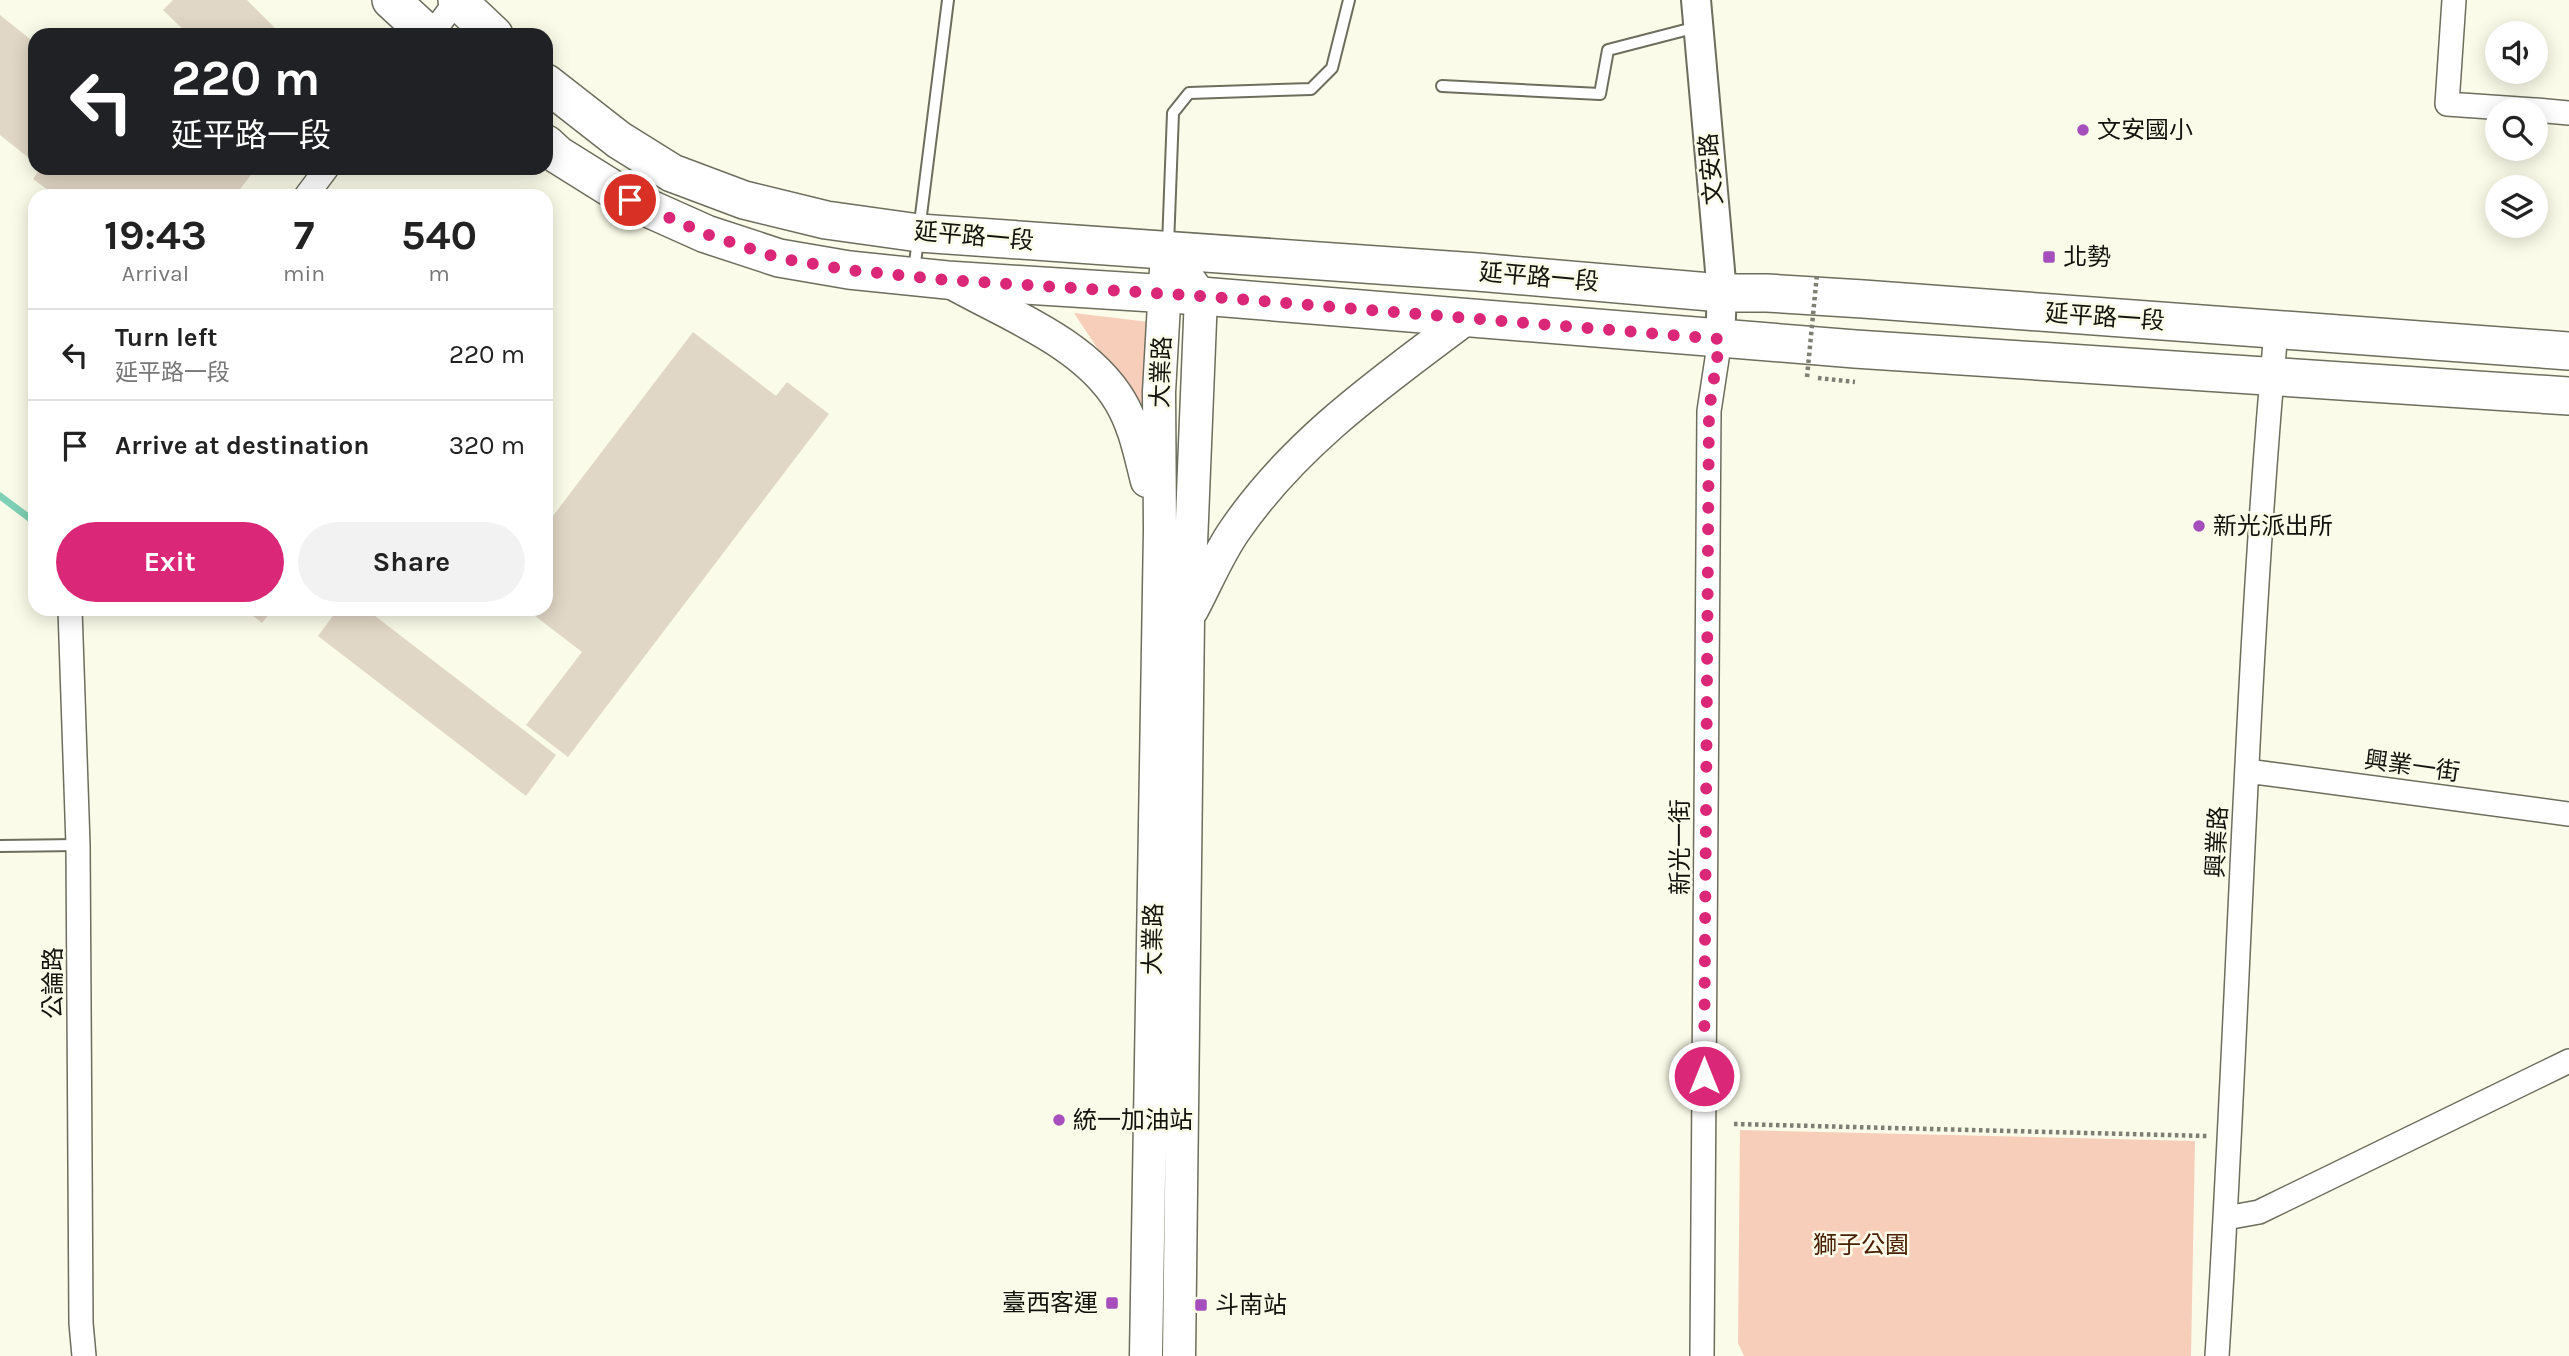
<!DOCTYPE html>
<meta charset="utf-8">
<style>
body{margin:0;font-family:Karla,"Noto Sans TC",sans-serif;background:#f2f2f2;color:#222;height:100vh;display:flex;flex-direction:column;font-size:26px;white-space:nowrap}
*{box-sizing:border-box;margin:0}
p{font-size:23px;color:#767676}
.icon{flex:none;width:38px;height:38px;fill:none;stroke:currentColor;stroke-width:2;stroke-linecap:round;stroke-linejoin:round}
.map{position:relative;flex:1;overflow:hidden}
.side{position:absolute;left:28px;top:189px;width:525px;height:427px;display:flex;flex-direction:column;background:#fff;border-radius:21px;box-shadow:0 4px 18px #0003}
.side>*{flex:none}
.hud{position:absolute;left:28px;top:28px;width:525px;height:147px;border-radius:21px;box-shadow:0 4px 18px #0003;background:#202124;color:#fff;overflow:hidden}
.controls{position:absolute;left:2485px;top:21px;display:grid;gap:14px}
.controls a{display:grid;place-items:center;width:63px;height:63px;border-radius:50%;background:#fff;box-shadow:0 4px 18px #0003;font-size:35px}
.pin{position:absolute;display:grid;place-items:center;width:60px;height:60px;color:#fff;margin:-30px;border:4px solid #fff;border-radius:50%;box-shadow:0 2px 7px #0007}
.me{position:absolute;width:77px;margin:-38px;rotate:0deg;stroke-linejoin:round;filter:drop-shadow(0 0 5px #0008)}
.turn{display:flex;align-items:center;gap:24px;height:147px;padding:0 28px;font-size:32px}
.turn .icon{width:91px;height:91px;stroke-width:2.5}
.turn b{display:block;font-size:49px;line-height:60px}
.eta{display:flex;justify-content:space-evenly;align-items:center;height:119px;text-align:center}
.eta b{font-size:42px;font-weight:700;line-height:49px}
.button{display:flex;gap:14px;margin-top:auto;padding:14px 28px}
.button a{flex:1;height:80px;border-radius:42px;background:#db2777;color:#fff;font-size:28px;font-weight:700;line-height:80px;text-align:center}
.button a+a{background:#f2f2f2;color:#222}
ul{padding:0;list-style:none}
li{display:flex;align-items:center;gap:21px;height:91px;padding:0 28px;border-top:2px solid #e0e0e0}
li div{flex:1}
li b{display:block;font-size:26px}
li em{font-style:normal}
.map>svg:first-child{display:block}
.green{fill:#f7ceb9}
.lines{fill:none;stroke-linecap:round;stroke-linejoin:round}
.stream{stroke:#7fd1b5;stroke-width:7}
.building{fill:#e1d7c6}
.service-casing{stroke:#6d6e5e;stroke-width:14}
.minor-casing{stroke:#6d6e5e;stroke-width:26}
.tertiary-casing{stroke:#6d6e5e;stroke-width:32}
.secondary-casing{stroke:#6d6e5e;stroke-width:35}
.primary-casing{stroke:#6d6e5e;stroke-width:40}
.path{stroke:#7e7f73;stroke-width:4.5;stroke-dasharray:3.5 3.5;stroke-linecap:butt}
.service{stroke:#fff;stroke-width:10}
.minor{stroke:#fff;stroke-width:23}
.tertiary{stroke:#fff;stroke-width:28}
.secondary{stroke:#fff;stroke-width:32}
.primary{stroke:#fff;stroke-width:37}
.path-bridge{stroke:#7e7f73;stroke-width:4.5;stroke-dasharray:3.5 3.5;stroke-linecap:butt}
.route{stroke:#db2777;stroke-width:12;stroke-dasharray:0 21.6}
.poi-dot{fill:#a54ebc;stroke:#fafbe8;stroke-width:2.5}
.labels{text-anchor:middle;stroke-width:5;stroke-linejoin:round;paint-order:stroke}
.poi-label{font-size:24px;fill:#13140d;stroke:#fafbe8;text-anchor:start}
.street-label{font-size:24px;fill:#13140d;stroke:#fafbe8}
.park-label{font-size:24px;fill:#4a2106;stroke:#fafbe8}
</style>
<div class="map">
<svg width="2569" height="1356" viewBox="0 0 2569 1356">
<rect width="100%" height="100%" fill="#fafbe8"/>
<path class="green" d="M1074 313 1149 322 1145 420Z
M1740 1130 2195 1141 2191 1356H1744L1738 1343Z"/>
<g class="lines">
<path class="stream" d="M0 496 32 520"/>
</g>
<path class="building" d="M173 0H247L282 35H189L163 10Z
M0 15 35 43V150L29 158 0 135Z
M41 168H256L235 196H56L33 179Z
M693 332 776 396 787 382 829 414 568 757 526 725 582 652 526 609H546V525Z
M244 609H273L262 623Z
M338 609H366L556 755 526 796 318 636Z"/>
<g class="lines">
<g class="service-casing">
<path id="service" d="M1442 86 1600 94 1608 50 1697 27
M1168 245 1173 113 1189 93 1311 89 1332 68 1349 0
M914 271 948 0
M0 846 78 845"/>
</g>
<g class="minor-casing">
<path id="minor" d="M2454 0 2447 104 2534 110
M431 35 457 0
M2536 110 2569 113
M306 196 327 168
M70 609 78 845 81 1323 84 1356
M2247 771 2569 814
M2226 1218 2259 1212 2569 1061
M1702 1356 1709 411 1720 339
M2217 1356C2239 1014 2245 672 2276 331"/>
</g>
<g class="tertiary-casing">
<path id="tertiary" d="M1696 0 1722 293 1720 339"/>
</g>
<g class="secondary-casing">
<path id="secondary" d="M1168 251 1201 296 1188 618 1179 1356
M947 280C1004 313 1085 342 1120 401 1135 426 1140 454 1147 481
M1192 610C1206 584 1218 554 1235 530 1296 441 1383 381 1468 317
M1146 1356 1160 530 1159 392 1166 269"/>
</g>
<g class="primary-casing">
<path id="primary" d="M391 0 429 35
M457 0 494 35
M546 83 619 140 672 173 744 200 826 220 919 233 1477 272 1722 293H1767L1863 299 2569 351
M546 144 558 155 630 200 706 234 779 258 849 270 947 280 1201 296 1855 349 2569 396"/>
</g>
<path class="path" d="M1818 378 1855 382
M1734 1124 2207 1136"/>
<use href="#service" class="service"/>
<use href="#minor" class="minor"/>
<use href="#tertiary" class="tertiary"/>
<use href="#secondary" class="secondary"/>
<use href="#primary" class="primary"/>
<path class="path-bridge" d="M1807 377 1817 274"/>
</g>
<g class="lines">
<path class="route" d="M630 200 706 234 779 258 849 270 947 280 1201 296 1720 339 1709 411 1704 1076"/>
</g>
<g class="poi-dot">
<circle cx="2083" cy="130" r="7"/>
<rect x="2042" y="250" width="14" height="14" rx="3.5"/>
<circle cx="2199" cy="526" r="7"/>
<circle cx="1059" cy="1120" r="7"/>
<rect x="1105" y="1296" width="14" height="14" rx="3.5"/>
<rect x="1194" y="1298" width="14" height="14" rx="3.5"/>
</g>
<g class="labels">
<g class="poi-label">
<text x="2097" y="138">文安國小</text>
<text x="2063" y="265">北勢</text>
<text x="2213" y="534">新光派出所</text>
<text x="1073" y="1128">統一加油站</text>
<text x="1098" y="1311" text-anchor="end">臺西客運</text>
<text x="1215" y="1313">斗南站</text>
</g>
<g class="street-label">
<text transform="translate(1711 169) rotate(-95)" y="8">文安路</text>
<text transform="translate(974 236) rotate(5)" y="8">延平路一段</text>
<text transform="translate(1539 277) rotate(5)" y="8">延平路一段</text>
<text transform="translate(2105 317) rotate(4)" y="8">延平路一段</text>
<text transform="translate(1161 372) rotate(-88)" y="8">大業路</text>
<text transform="translate(2412 766) rotate(8)" y="8">興業一街</text>
<text transform="translate(2217 842) rotate(-87)" y="8">興業路</text>
<text transform="translate(1680 847) rotate(-90)" y="8">新光一街</text>
<text transform="translate(1153 939) rotate(-89)" y="8">大業路</text>
<text transform="translate(53 983) rotate(-90)" y="8">公論路</text>
</g>
<g class="park-label">
<text x="1861" y="1253">獅子公園</text>
</g>
</g>
</svg>
<div class="controls">
<a><svg class="icon" aria-label="sound" viewBox="0 0 24 24"><path d="M4 9h4l5-4v14l-5-4H4zM17 9q2 3 0 6"/></svg></a>
<a><svg class="icon" aria-label="search" viewBox="0 0 24 24"><circle cx="10" cy="10" r="6"/><path d="M15 15l6 6"/></svg></a>
<a><svg class="icon" aria-label="layers" viewBox="0 0 24 24"><path d="M12 4l9 5-9 5-9-5zM3 14l9 5 9-5"/></svg></a>
</div>
<div class="pin" style="left:630px;top:200px;background:#d93025"><svg class="icon" aria-label="arrive" viewBox="0 0 24 24"><path d="M6 21V4h12l-3 4 3 4H6"/></svg></div>
<svg class="me" style="left:1704px;top:1076px" viewBox="-20 -20 40 40"><circle r="17" fill="#db2777" stroke="#fff" stroke-width="3"/><path d="M0-11L8 9 0 5-8 9z" fill="#fff"/></svg>
<div class="hud">
<div class="turn"><svg class="icon" aria-label="left" viewBox="0 0 24 24"><path d="M17 20v-9H6M10 6l-5 5 5 5"/></svg><div><b>220 m</b>延平路一段</div></div>
</div>
<section class="side">
<div class="eta">
<div><b>19:43</b><p>Arrival</p></div>
<div><b>7</b><p>min</p></div>
<div><b>540</b><p>m</p></div>
</div>
<ul>
<li><svg class="icon" aria-label="left" viewBox="0 0 24 24"><path d="M17 20v-9H6M10 6l-5 5 5 5"/></svg><div><b>Turn left</b><p>延平路一段</p></div><em>220 m</em></li>
<li><svg class="icon" aria-label="arrive" viewBox="0 0 24 24"><path d="M6 21V4h12l-3 4 3 4H6"/></svg><div><b>Arrive at destination</b></div><em>320 m</em></li>
</ul>
<div class="button"><a>Exit</a><a>Share</a></div>
</section>
</div>
